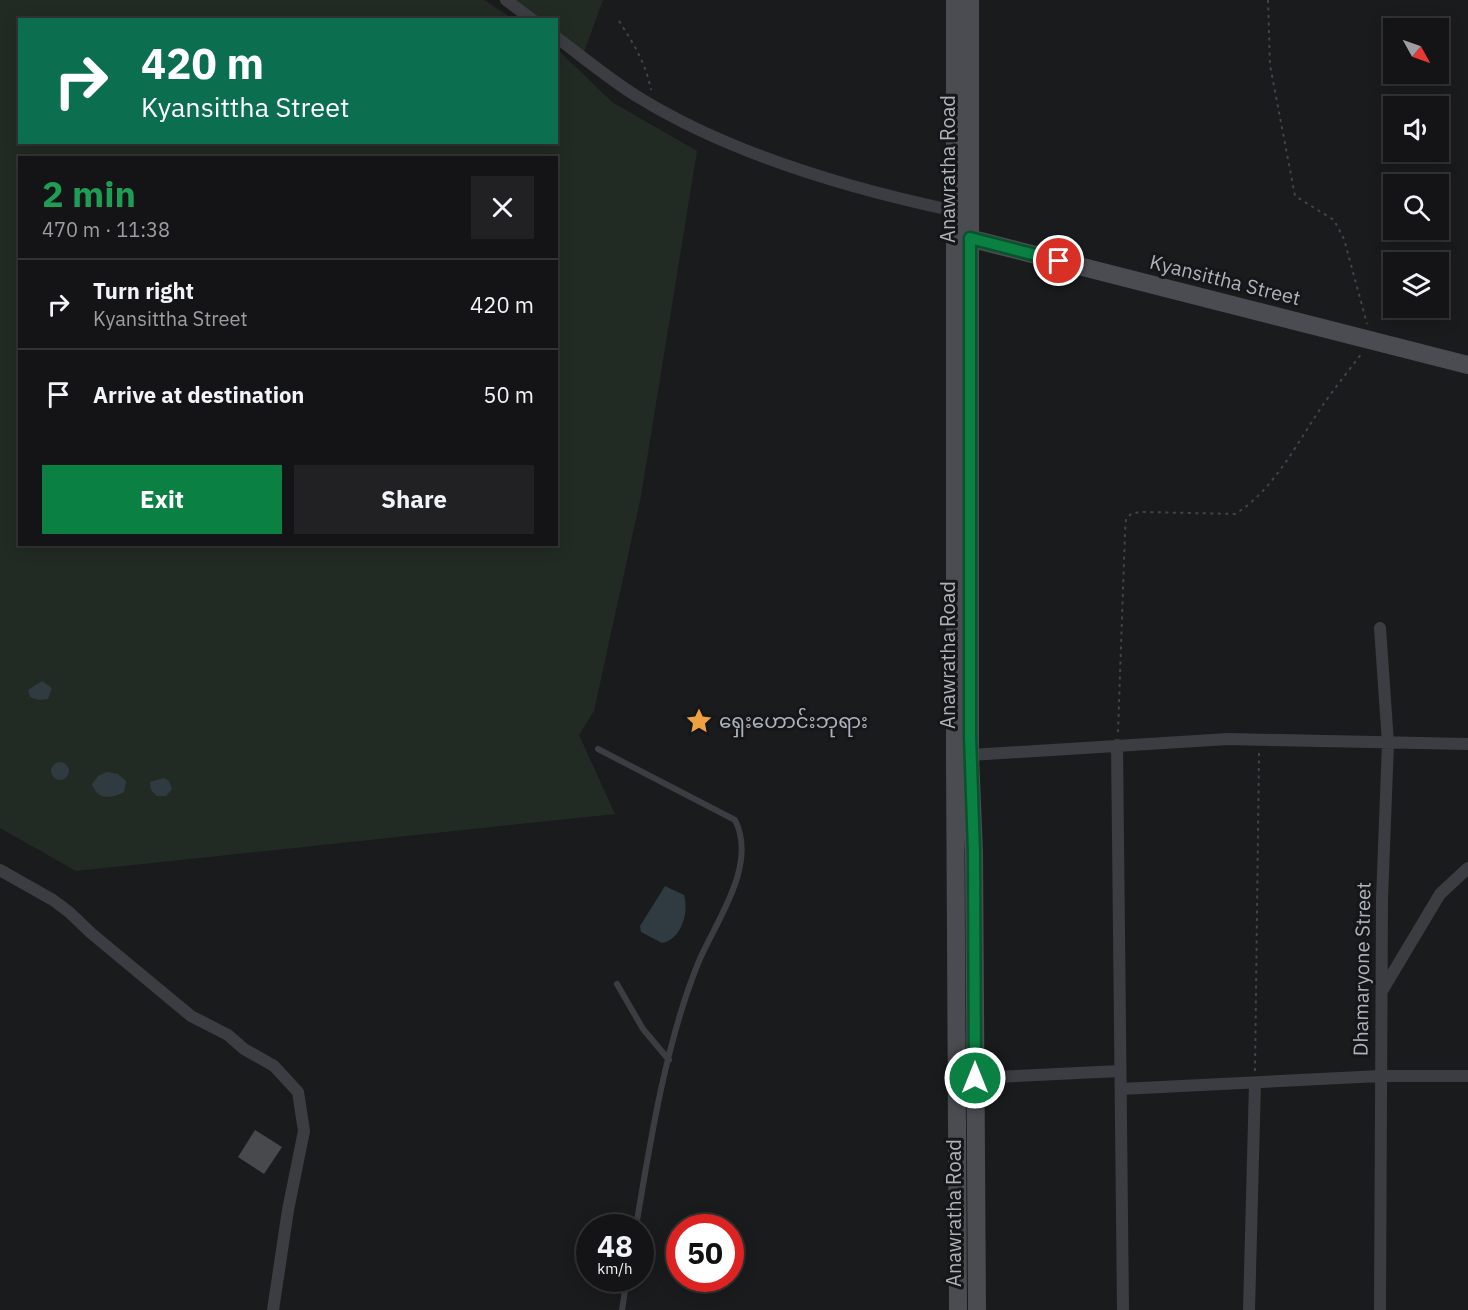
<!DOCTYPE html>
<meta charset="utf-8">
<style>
body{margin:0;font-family:"IBM Plex Sans","Noto Sans Myanmar",sans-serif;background:#212123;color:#f1f3f6;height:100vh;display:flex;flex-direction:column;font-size:22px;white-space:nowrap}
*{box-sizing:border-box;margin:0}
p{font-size:20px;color:#9d9ea1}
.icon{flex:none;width:33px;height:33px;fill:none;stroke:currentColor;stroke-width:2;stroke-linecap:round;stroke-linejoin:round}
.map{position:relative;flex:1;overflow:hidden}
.side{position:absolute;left:18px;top:156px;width:540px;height:390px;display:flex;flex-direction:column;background:#141416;border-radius:0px;box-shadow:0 3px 15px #0003,0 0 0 2px #333335}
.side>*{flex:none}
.hud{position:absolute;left:18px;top:18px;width:540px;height:126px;border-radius:0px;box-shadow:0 3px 15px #0003,0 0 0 2px #333335;background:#0b6e4f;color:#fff;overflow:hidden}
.needle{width:39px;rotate:130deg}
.controls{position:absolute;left:1383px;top:18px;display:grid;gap:12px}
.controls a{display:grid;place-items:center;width:66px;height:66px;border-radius:0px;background:#141416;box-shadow:0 3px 15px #0003,0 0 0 2px #333335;font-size:30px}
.speed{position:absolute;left:576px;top:1214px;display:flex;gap:12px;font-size:30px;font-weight:700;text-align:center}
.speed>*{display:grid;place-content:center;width:78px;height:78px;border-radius:50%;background:#141416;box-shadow:0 3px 15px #0003,0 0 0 2px #333335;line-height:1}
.speed small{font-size:15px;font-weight:400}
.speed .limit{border:9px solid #d22;background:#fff;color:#111}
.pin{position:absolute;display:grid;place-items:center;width:51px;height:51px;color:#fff;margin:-26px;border:3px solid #fff;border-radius:50%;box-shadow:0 2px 6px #0007}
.me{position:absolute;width:66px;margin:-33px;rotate:0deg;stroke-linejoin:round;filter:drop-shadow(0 0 4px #0008)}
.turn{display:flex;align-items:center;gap:21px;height:126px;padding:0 24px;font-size:27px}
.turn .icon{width:78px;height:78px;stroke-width:2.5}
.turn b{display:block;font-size:42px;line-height:51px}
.round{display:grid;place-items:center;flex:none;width:63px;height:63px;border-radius:0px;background:#212123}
.headline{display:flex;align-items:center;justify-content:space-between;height:102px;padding:0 24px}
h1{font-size:36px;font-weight:700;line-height:45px;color:#1e9e55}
.button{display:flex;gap:12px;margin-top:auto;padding:12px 24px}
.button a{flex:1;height:69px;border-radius:0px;background:#0b8043;color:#fff;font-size:24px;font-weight:700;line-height:69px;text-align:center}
.button a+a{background:#212123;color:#f1f3f6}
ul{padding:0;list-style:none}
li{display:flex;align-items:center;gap:18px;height:90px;padding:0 24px;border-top:2px solid #333335}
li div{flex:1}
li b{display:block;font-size:22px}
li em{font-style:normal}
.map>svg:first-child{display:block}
.green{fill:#222b23;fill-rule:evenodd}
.water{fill:#303b41}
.building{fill:#47494d}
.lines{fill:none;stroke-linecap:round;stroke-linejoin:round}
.path{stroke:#424449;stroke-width:2;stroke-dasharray:3 4.5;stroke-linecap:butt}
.lane{stroke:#3b3d42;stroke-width:6}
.street{stroke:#3b3d42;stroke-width:12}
.secondary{stroke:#4a4c52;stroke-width:18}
.route-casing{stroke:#07532c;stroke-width:15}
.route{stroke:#0b8043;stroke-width:10}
.labels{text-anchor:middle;stroke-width:6;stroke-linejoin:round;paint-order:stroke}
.street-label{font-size:20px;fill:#adb3bc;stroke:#151618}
.poi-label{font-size:20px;fill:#adb3bc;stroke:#151618;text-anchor:start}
</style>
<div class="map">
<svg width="1468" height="1310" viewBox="0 0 1468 1310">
<rect width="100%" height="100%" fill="#1a1b1d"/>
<path class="green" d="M0 0H484L513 19 20 20V142H556L557 49 612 102 697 151 641 496 594 711 579 735 615 814 76 871 0 828ZM20 158H556V544H20Z
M511 0H603L584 52 557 32 556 20 539 19Z"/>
<path class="water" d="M42 681 52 688 48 699 39 700 30 697 28 690Z
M51 771a9 9 0 1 1 18 0a9 9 0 1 1-18 0Z
M107 772 118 774 126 781 124 792C111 799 97 800 92 784L98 776Z
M164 778 169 781 172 789 166 796H157L151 790 150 782Z
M665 886 684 895C689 912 682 939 662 943L641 932 640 926Z"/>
<path class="building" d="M255 1130 282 1147 264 1174 238 1157Z"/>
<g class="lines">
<path class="path" d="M1268 0 1270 65 1295 196 1334 220 1344 239 1367 324
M619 21C633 43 646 63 651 90
M1118 732 1125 533 1126 519 1132 513 1144 512 1235 514C1274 491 1299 439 1325 402 1337 385 1350 369 1362 353
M1255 1071 1259 753"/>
<path class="lane" d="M598 749 735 820C758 865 716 921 699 961 666 1041 650 1142 636 1227
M617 984 643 1029 669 1060
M622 1310 627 1278"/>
<path class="street" d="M506 0 533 20
M556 37C583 57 609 79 638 97 729 153 850 189 955 211
M1380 628 1388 743 1382 899 1380 1310
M1117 745 1123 1310
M970 755 1228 739 1468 744
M0 870 53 900 69 912 91 933 191 1016 228 1035 244 1049 274 1066 298 1092 304 1131 288 1210 273 1310
M1382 991 1440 894 1468 868
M975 1078 1119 1071
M1121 1089 1380 1076H1468
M1249 1310 1255 1083"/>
<path class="secondary" d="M955 0V757L958 1310
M970 0V755L974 852 977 1310
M961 236 1468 365"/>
</g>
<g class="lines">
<g class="route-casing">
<path id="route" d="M975 1078 974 852 970 736V238L1059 261"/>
</g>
<use href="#route" class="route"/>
</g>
<defs>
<g id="sight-bare" transform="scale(2.07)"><path d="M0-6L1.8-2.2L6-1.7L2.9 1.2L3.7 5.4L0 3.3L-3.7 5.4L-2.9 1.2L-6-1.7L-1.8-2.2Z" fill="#eea141" stroke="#151618" stroke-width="2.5" paint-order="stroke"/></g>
</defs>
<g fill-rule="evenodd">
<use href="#sight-bare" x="699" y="721"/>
</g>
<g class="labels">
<g class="street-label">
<text transform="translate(948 169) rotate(-90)" y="7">Anawratha Road</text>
<text transform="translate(1225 280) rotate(14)" y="7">Kyansittha Street</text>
<text transform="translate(948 655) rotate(-90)" y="7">Anawratha Road</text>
<text transform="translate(1362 969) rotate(-89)" y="7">Dhamaryone Street</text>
<text transform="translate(954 1213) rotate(-90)" y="7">Anawratha Road</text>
</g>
<g class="poi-label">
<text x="719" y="728">ရှေးဟောင်းဘုရား</text>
</g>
</g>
</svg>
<div class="controls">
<a><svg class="needle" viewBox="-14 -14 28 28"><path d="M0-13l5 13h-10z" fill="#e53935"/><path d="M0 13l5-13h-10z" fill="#9d9ea1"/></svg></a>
<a><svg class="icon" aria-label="sound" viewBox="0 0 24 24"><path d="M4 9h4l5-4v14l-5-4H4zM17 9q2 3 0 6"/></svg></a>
<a><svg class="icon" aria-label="search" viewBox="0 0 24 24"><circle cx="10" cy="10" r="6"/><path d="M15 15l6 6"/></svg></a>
<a><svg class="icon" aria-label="layers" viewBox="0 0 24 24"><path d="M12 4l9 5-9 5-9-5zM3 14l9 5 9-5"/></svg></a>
</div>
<div class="speed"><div>48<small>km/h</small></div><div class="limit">50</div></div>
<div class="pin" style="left:1059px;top:261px;background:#d93025"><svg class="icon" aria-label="arrive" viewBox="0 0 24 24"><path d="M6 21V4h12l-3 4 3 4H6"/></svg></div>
<svg class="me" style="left:975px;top:1078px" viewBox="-20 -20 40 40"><circle r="17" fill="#0b8043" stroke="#fff" stroke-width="3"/><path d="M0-11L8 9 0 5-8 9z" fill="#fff"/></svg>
<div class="hud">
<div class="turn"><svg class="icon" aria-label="right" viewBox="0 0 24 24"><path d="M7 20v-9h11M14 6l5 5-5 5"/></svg><div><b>420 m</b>Kyansittha Street</div></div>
</div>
<section class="side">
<div class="headline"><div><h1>2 min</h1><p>470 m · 11:38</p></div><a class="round"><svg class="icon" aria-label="close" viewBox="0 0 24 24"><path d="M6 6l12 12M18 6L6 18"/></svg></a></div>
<ul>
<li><svg class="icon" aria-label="right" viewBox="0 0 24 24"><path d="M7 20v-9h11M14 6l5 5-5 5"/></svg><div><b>Turn right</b><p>Kyansittha Street</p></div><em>420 m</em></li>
<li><svg class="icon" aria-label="arrive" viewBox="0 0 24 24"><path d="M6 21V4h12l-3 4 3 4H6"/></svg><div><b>Arrive at destination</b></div><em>50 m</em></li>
</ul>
<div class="button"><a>Exit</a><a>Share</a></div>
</section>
</div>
